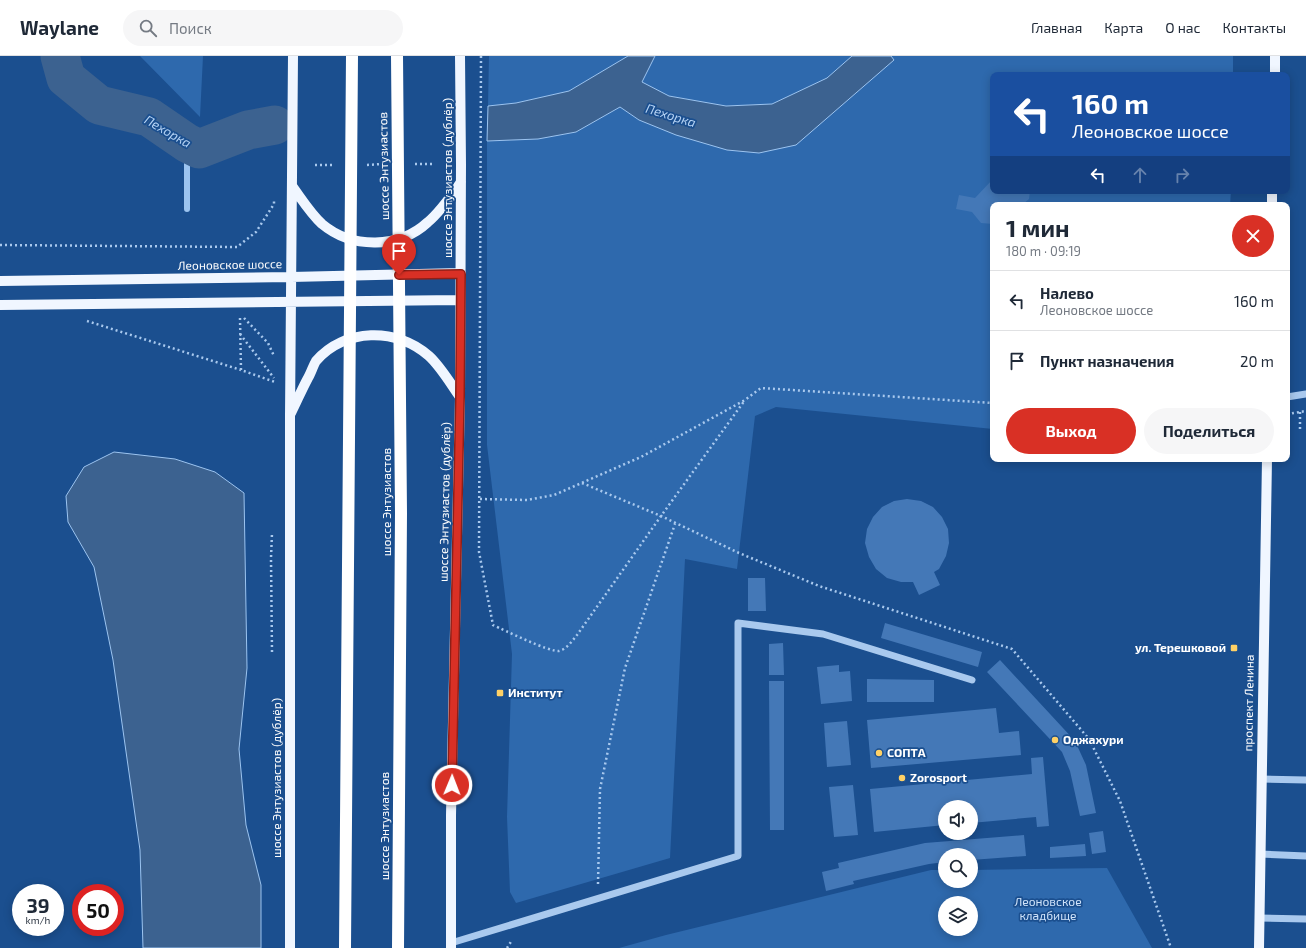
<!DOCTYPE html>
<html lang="ru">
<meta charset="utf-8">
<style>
body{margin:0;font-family:"Exo 2",sans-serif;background:#f6f6f7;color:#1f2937;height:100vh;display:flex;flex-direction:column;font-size:15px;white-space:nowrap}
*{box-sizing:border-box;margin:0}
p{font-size:13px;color:#747a83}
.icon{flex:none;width:22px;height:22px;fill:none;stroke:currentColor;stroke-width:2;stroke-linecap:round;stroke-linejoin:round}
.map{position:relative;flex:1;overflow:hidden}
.details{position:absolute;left:990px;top:146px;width:300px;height:260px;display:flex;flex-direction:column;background:#fff;border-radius:8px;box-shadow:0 2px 10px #0003}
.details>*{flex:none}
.hud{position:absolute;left:990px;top:16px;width:300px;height:122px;border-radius:8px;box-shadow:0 2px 10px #0003;background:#1a4fa0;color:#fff;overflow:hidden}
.controls{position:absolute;left:938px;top:744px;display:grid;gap:8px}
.controls a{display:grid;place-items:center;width:40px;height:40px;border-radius:50%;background:#fff;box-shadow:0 2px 10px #0003;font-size:20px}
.speed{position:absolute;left:12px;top:828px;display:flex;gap:8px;font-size:20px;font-weight:700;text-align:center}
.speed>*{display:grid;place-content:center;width:52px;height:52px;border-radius:50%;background:#fff;box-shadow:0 2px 10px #0003;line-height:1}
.speed small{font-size:10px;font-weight:400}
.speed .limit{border:6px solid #d22;background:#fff;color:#111}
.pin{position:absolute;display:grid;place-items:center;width:34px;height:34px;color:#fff;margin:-41px -17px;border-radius:50% 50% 50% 0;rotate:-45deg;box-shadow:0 0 4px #0007}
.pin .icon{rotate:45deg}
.me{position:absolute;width:44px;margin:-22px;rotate:1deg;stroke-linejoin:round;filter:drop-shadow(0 0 3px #0008)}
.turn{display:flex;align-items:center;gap:14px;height:84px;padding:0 16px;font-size:18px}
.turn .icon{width:52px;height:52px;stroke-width:2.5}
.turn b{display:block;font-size:28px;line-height:34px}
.lanes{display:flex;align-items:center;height:38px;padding:0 16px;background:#0003;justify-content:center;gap:20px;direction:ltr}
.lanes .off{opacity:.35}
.round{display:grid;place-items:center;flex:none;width:42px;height:42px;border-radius:21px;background:#f6f6f7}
.summary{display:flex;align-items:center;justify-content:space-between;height:68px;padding:0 16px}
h1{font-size:24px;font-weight:700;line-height:30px}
.cta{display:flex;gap:8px;margin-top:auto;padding:8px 16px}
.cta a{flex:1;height:46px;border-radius:24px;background:#d93025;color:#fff;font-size:16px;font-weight:700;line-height:46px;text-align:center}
.cta a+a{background:#f6f6f7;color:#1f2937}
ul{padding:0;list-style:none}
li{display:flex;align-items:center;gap:12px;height:60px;padding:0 16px;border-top:1px solid #e0e1e3}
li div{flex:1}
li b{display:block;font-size:15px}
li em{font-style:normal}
header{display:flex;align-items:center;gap:24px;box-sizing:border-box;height:56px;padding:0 20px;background:#fff;border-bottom:1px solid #e0e1e3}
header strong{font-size:19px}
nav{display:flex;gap:22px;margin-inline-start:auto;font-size:14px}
.search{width:280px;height:36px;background:#f6f6f7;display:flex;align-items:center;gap:10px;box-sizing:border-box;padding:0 14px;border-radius:22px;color:#747a83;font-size:15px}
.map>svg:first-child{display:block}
.green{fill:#2e69ad;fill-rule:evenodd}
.water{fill:#3c6290;stroke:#9cc4f0}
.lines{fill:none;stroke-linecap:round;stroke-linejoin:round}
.stream{stroke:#9cc4f0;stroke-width:6}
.river{stroke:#3c6290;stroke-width:39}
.building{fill:#4478b7}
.path{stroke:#a9c9ee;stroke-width:2.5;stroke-dasharray:2 3;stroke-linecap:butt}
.minor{stroke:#a9c9ee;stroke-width:7}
.major{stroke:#f0f6ff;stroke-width:10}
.highway{stroke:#fff;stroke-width:12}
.route-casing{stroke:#8d1f18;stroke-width:10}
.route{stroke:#d93025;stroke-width:7}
.poi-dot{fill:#ffd166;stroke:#1b4f8f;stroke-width:1.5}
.labels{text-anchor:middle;stroke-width:3.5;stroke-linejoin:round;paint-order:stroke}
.street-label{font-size:12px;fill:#fff;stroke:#1b4f8f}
.poi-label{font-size:12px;font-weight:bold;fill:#fff;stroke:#1b4f8f;text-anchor:start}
.park-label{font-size:12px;fill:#cfe3fa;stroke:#1b4f8f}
.water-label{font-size:13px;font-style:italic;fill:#b5d3f5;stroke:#1b4f8f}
</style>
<header>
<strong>Waylane</strong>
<div class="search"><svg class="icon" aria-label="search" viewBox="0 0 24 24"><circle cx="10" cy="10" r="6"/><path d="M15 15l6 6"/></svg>Поиск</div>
<nav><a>Главная</a><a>Карта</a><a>О нас</a><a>Контакты</a></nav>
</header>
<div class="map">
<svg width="1306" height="892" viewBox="0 0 1306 892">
<rect width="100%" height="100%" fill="#1b4f8f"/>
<path class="green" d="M140 0H203L200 61Z
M489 0H628L569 35 516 47 488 50Z
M655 0H852L827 22 772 48 726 50 669 40 641 26Z
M891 0H1233V19H993V135H1231L1230 149H993V373L776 351 755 360 737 513 685 503 670 802 516 847 510 836 507 761 512 598 487 389V85L538 83 576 76 620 51 639 64 727 94 894 4Z
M1107 812 1152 892H619L666 879 931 814H945V825H971V814ZM945 847H971V873H945Z"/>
<path class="water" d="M628 0H655L642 26 669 40 726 50 772 48 827 22 852 0H891L894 4 796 89 759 97 727 94 676 79 639 64 620 51 576 76 538 83 487 85 488 50 516 47 569 35Z
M114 396 175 403 215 416 244 437 247 612 239 693 246 769 261 829V892H143L140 794 113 604 94 511 68 466 66 440 84 411Z"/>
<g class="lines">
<path class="stream" d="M187 87V153"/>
<path class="river" d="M60 0 66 22 99 49 149 61 187 87 199 93 248 74 275 69"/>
</g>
<path class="building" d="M993 123V135H1030L1029 143 1022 149H993V168L981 167 972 156 956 153 959 139 975 142Z
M907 443 921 445 933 451 942 461 948 473 949 487 946 500 939 513 934 516 940 529 919 539 913 526H901L887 522 876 513 869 501 865 487 867 473 873 461 882 451 894 445Z
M748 522H765L766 555H748Z
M885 567 982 596 978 611 881 582Z
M783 587 784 619H769V588Z
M1000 604 1075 685 1086 709 1096 757 1080 760 1070 715 1062 696 987 616Z
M839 609V616L850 615 852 645 821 648 817 611Z
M867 623 934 624V646H867Z
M769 625H784V774H770Z
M996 652 999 677 1019 675 1021 699 871 712 867 664Z
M847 665 851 709 827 711 824 667Z
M1043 701 1049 770 1037 771 1036 761 971 767V751H945V769L874 776 870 733 1032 718 1031 702Z
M853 729 858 779 834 781 829 731Z
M1103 775 1106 796 1092 798 1089 777Z
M1024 779 1026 800 971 804V799H945V806L929 808 853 825 854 828 826 835 822 816 839 812 838 807 925 787Z
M1085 788 1086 800 1050 802V791Z"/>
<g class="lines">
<path class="path" d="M481 0 479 496 493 569C504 574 549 596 559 595 567 593 572 585 577 579L661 460 745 344
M415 108H435
M315 109H334
M367 109 382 108
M0 189 237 191 256 176 274 148V144
M240 262 241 314 275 326
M244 262 268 287 274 300
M87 265 241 314
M240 278 274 322
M1287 358 1306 355
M1300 373V353
M582 427 661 460 739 497 819 530 1012 593 1089 683 1120 745 1171 892
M480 443 527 444 554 439 641 401 745 344 761 332 993 347
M272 596 271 502 272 477
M598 828 600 733 625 612 675 468
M507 892 512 884"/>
<path class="minor" d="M1287 341 1306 338
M1261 723 1306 724
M1260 798 1306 800
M1259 862 1306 863
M451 887 738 800V567L823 578 972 624"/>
<path class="major" d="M1275 19V0
M292 130C301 142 310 157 322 168 352 193 399 193 428 166 441 155 451 140 461 126
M1272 149V135
M0 225 291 221 461 217
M0 249 460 244
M291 357C297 345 302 333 308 322 311 317 313 310 316 305 344 272 397 271 429 300 441 311 450 327 460 341
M290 892V359L293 0
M451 892V759L460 341 461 108 460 0
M1259 892 1267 403"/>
<path class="highway" d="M397 0 401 457 398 892
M345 892 352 0"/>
</g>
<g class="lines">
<g class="route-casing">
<path id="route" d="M399 219 461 218 460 341 452 729"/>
</g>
<use href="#route" class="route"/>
</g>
<g class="poi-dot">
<rect x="1230" y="588" width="8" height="8" rx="2"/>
<rect x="496" y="633" width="8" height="8" rx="2"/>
<circle cx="1055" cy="684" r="4"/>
<circle cx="879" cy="697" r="4"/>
<circle cx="902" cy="722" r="4"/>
</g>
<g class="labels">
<g class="street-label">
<text transform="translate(384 110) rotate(-91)" y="4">шоссе Энтузиастов</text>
<text transform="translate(448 122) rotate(-90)" y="4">шоссе Энтузиастов (дублёр)</text>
<text transform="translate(230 209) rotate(-1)" y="4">Леоновское шоссе</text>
<text transform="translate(387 446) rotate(-90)" y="4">шоссе Энтузиастов</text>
<text transform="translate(445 446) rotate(-89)" y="4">шоссе Энтузиастов (дублёр)</text>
<text transform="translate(1249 647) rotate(-89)" y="4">проспект Ленина</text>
<text transform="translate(277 722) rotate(-90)" y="4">шоссе Энтузиастов (дублёр)</text>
<text transform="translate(385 770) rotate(-90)" y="4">шоссе Энтузиастов</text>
</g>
<g class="poi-label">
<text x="1226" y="596" text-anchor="end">ул. Терешковой</text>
<text x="508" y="641">Институт</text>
<text x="1063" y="688">Оджахури</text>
<text x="887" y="701">СОПТА</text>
<text x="910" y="726">Zorosport</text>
</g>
<g class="park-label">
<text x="1048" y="850">Леоновское<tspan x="1048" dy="14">кладбище</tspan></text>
</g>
<g class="water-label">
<text transform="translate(671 59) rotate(17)" y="5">Пехорка</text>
<text transform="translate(168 75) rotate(30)" y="5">Пехорка</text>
</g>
</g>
</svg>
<div class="controls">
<a><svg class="icon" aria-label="sound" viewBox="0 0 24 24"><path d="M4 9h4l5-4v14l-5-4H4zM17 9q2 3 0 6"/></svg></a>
<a><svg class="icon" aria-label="search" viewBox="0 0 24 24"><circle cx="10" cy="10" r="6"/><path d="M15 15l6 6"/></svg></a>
<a><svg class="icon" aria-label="layers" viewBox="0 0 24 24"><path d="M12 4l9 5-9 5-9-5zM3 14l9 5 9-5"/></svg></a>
</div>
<div class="speed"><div>39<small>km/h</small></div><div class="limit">50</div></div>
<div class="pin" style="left:399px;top:219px;background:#d93025"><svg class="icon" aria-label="arrive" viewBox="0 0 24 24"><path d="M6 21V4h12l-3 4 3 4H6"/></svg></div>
<svg class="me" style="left:452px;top:729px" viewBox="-20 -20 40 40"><circle r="17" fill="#d93025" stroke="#fff" stroke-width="3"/><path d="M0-11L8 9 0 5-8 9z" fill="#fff"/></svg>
<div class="hud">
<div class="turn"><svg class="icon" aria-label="left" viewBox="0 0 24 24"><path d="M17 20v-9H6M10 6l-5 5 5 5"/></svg><div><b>160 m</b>Леоновское шоссе</div></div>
<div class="lanes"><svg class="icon" aria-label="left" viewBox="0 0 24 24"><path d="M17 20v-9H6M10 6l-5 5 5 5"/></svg><svg class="icon off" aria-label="ahead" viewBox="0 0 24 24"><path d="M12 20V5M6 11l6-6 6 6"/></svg><svg class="icon off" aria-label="right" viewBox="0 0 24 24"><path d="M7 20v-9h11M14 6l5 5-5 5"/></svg></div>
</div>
<section class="details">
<div class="summary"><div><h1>1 мин</h1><p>180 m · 09:19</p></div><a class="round" style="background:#d93025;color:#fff"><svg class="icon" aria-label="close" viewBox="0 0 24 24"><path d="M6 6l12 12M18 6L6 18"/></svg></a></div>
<ul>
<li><svg class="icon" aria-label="left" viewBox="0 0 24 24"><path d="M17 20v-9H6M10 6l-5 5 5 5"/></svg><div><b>Налево</b><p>Леоновское шоссе</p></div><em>160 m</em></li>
<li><svg class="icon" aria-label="arrive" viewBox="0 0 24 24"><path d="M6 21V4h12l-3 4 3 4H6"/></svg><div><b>Пункт назначения</b></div><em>20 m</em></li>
</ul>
<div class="cta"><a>Выход</a><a>Поделиться</a></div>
</section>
</div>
